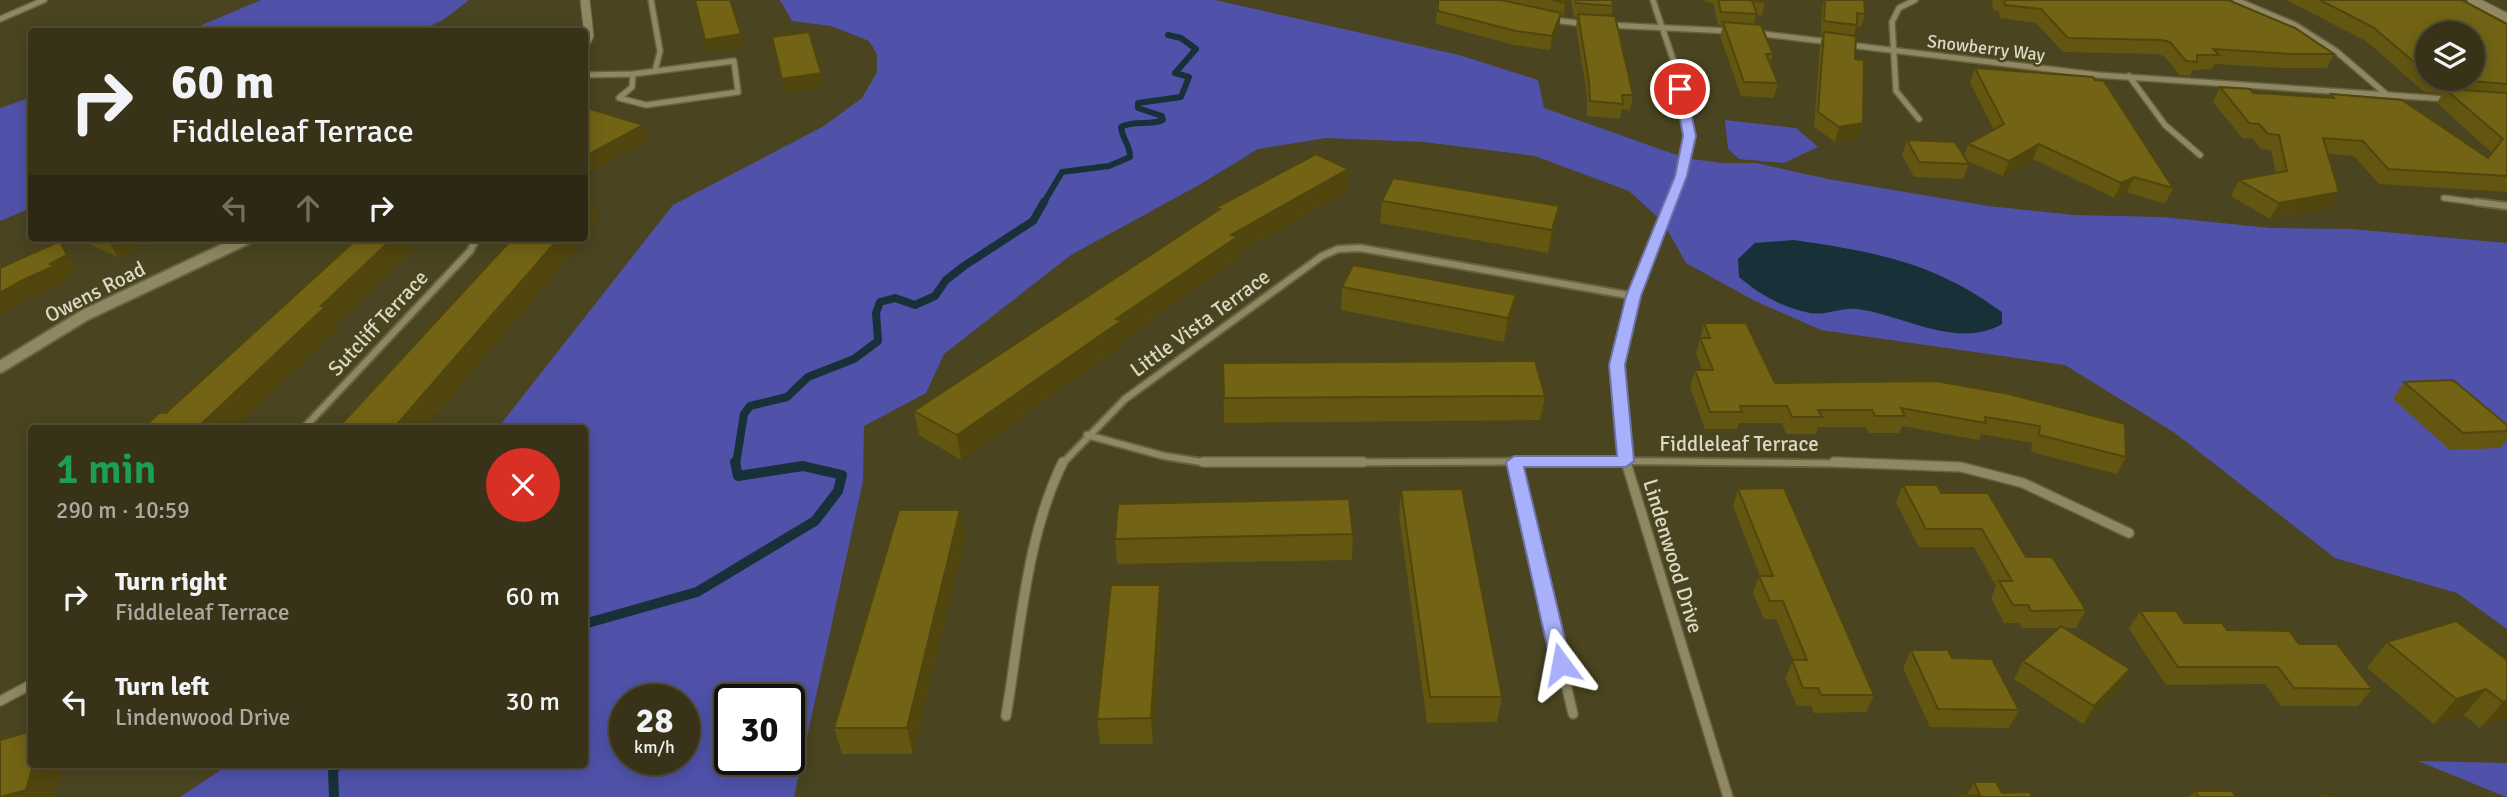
<!DOCTYPE html>
<meta charset="utf-8">
<style>
body{margin:0;font-family:Signika,sans-serif;background:#3f3b21;color:#f1f3f6;height:100vh;display:flex;flex-direction:column;font-size:26px;white-space:nowrap}
*{box-sizing:border-box;margin:0}
p{font-size:23px;color:#abaaa2}
.icon{flex:none;width:38px;height:38px;fill:none;stroke:currentColor;stroke-width:2;stroke-linecap:round;stroke-linejoin:round}
.map{position:relative;flex:1;overflow:hidden}
.drawer{position:absolute;left:28px;top:425px;width:560px;height:343px;display:flex;flex-direction:column;background:#383318;border-radius:7px;box-shadow:0 4px 18px #0003,0 0 0 2px #524e37}
.drawer>*{flex:none}
.banner{position:absolute;left:28px;top:28px;width:560px;height:214px;border-radius:7px;box-shadow:0 4px 18px #0003,0 0 0 2px #524e37;background:#383318;color:#f1f3f6;overflow:hidden}
.fabs{position:absolute;left:2415px;top:21px;display:grid;gap:14px}
.fabs a{display:grid;place-items:center;width:70px;height:70px;border-radius:50%;background:#383318;box-shadow:0 4px 18px #0003,0 0 0 2px #524e37;font-size:35px}
.speed{position:absolute;left:609px;top:684px;display:flex;gap:14px;font-size:35px;font-weight:700;text-align:center}
.speed>*{display:grid;place-content:center;width:91px;height:91px;border-radius:50%;background:#383318;box-shadow:0 4px 18px #0003,0 0 0 2px #524e37;line-height:1}
.speed small{font-size:18px;font-weight:400}
.speed .limit{border:4px solid #111;border-radius:10px;background:#fff;color:#111}
.pin{position:absolute;display:grid;place-items:center;width:60px;height:60px;color:#fff;margin:-30px;border:4px solid #fff;border-radius:50%;box-shadow:0 2px 7px #0007}
.me{position:absolute;width:77px;margin:-38px;rotate:347deg;stroke-linejoin:round;filter:drop-shadow(0 0 5px #0008)}
.turn{display:flex;align-items:center;gap:24px;height:147px;padding:0 28px;font-size:32px}
.turn .icon{width:91px;height:91px;stroke-width:2.5}
.turn b{display:block;font-size:49px;line-height:60px}
.lanes{display:flex;align-items:center;height:66px;padding:0 28px;background:#0003;justify-content:center;gap:35px;direction:ltr}
.lanes .off{opacity:.35}
.round{display:grid;place-items:center;flex:none;width:74px;height:74px;border-radius:37px;background:#3f3b21}
.head{display:flex;align-items:center;justify-content:space-between;height:119px;padding:0 28px}
h1{font-size:42px;font-weight:600;line-height:52px;color:#1e9e55}
ul{padding:0;list-style:none}
li{display:flex;align-items:center;gap:21px;height:105px;padding:0 28px}
li div{flex:1}
li b{display:block;font-size:26px}
li em{font-style:normal}
.map>svg:first-child{display:block}
.green{fill:#5052aa;fill-rule:evenodd}
.water{fill:#183037}
.lines{fill:none;stroke-linecap:round;stroke-linejoin:round}
.stream-far2{stroke:#183037;stroke-width:6}
.stream-far1{stroke:#183037;stroke-width:8}
.stream{stroke:#183037;stroke-width:10}
.minor-far2-casing{stroke:#676241;stroke-width:8}
.minor-far1-casing{stroke:#676241;stroke-width:10}
.minor-casing{stroke:#676241;stroke-width:12}
.tertiary-far1-casing{stroke:#676241;stroke-width:11}
.tertiary-casing{stroke:#676241;stroke-width:15}
.minor-far2{stroke:#8f8862;stroke-width:5}
.minor-far1{stroke:#8f8862;stroke-width:6}
.minor{stroke:#8f8862;stroke-width:9}
.tertiary-far1{stroke:#8f8862;stroke-width:9}
.tertiary{stroke:#8f8862;stroke-width:11}
.wall{fill:#625611;fill-rule:evenodd}
.shaded-wall{fill:#50460e}
.building{fill:#726414;stroke:#50460e;stroke-width:2}
.route{fill:#a8b0fc;stroke:#6d72a4;stroke-width:2}
.labels{text-anchor:middle;stroke-width:5;stroke-linejoin:round;paint-order:stroke}
.far-street-label{font-size:18px;fill:#dbd8c4;stroke:#4a4420}
.street-label{font-size:21px;fill:#dbd8c4;stroke:#4a4420}
</style>
<div class="map">
<svg width="2507" height="797" viewBox="0 0 2507 797">
<rect width="100%" height="100%" fill="#4a4420"/>
<path class="green" d="M261 0H469L443 20 420 31H188Z
M780 0H1215L1459 55 1538 80 1544 108 1685 158 1721 163H1756L1828 179 1988 206 2074 215 2162 217 2271 228 2351 229 2507 243V629L2457 593 2335 558 2175 433 2065 365 1821 330 1755 301 1686 263 1663 222 1629 191 1535 156 1424 142 1326 138 1258 149 1199 185 1071 255 944 354 926 393 864 426 863 481 794 797H180L228 765H584V429H497L673 205 824 126 862 98 877 72V54L869 41 831 26 792 21ZM625 700H684V760H625ZM730 700H789V760H730Z
M31 97V208L0 221V108Z
M1725 120 1796 128 1818 147 1784 163 1739 159 1728 149Z
M2418 761 2507 763V797H2506Z"/>
<path class="water" d="M1794 240C1848 248 1902 256 1951 281 1969 289 1986 301 2002 312V324C1956 350 1905 315 1857 309 1842 307 1824 316 1810 313 1782 307 1760 295 1739 277L1738 259 1755 243Z"/>
<g class="lines">
<path class="stream-far2" d="M1043 204 1062 172 1109 166 1130 157C1130 144 1122 139 1121 127 1135 120 1149 126 1163 120L1162 116 1138 108V103L1181 97 1189 77 1175 73 1196 49 1181 38 1168 35"/>
<path class="stream-far1" d="M736 464 744 414 750 406 787 397 808 377 854 359 878 341 876 313 880 302 895 298 915 305 935 296 946 280 964 266 1033 221 1044 202"/>
<path class="stream" d="M584 624 697 592 815 521 838 491 842 475 803 466 738 476 735 462
M334 797 333 769 339 765"/>
<g class="minor-far2-casing">
<path id="minor-far2" d="M651 0 660 51 655 71
M1653 0C1664 37 1691 99 1689 136 1688 159 1678 182 1670 204
M1915 0 1899 8 1892 22 1896 91 1919 119
M2236 0 2295 25 2336 51 2386 94
M0 19 44 0
M1553 20 1586 24
M1608 25 1729 31
M1755 33 1830 42
M1849 45 2098 75 2447 99
M734 61 738 92 646 105 619 98 632 87 633 74Z
M584 75 633 74
M2129 76 2165 125 2200 155
M2444 198 2489 204"/>
</g>
<g class="minor-far1-casing">
<path id="minor-far1" d="M2476 202 2507 206
M303 429 470 251 477 238
M1087 435 1164 456 1208 463 1626 461 1881 464
M1062 464 1125 399 1322 256 1338 249 1360 248 1633 296
M1627 464 1617 365 1633 296 1671 202"/>
</g>
<g class="minor-casing">
<path id="minor" d="M1203 462H1363
M1514 462 1573 714
M1626 462 1728 797
M1834 462 1961 467 2023 483 2129 533
M0 701 32 684
M1006 716C1020 634 1026 536 1063 462"/>
</g>
<g class="tertiary-far1-casing">
<path id="tertiary-far1" d="M2472 0 2507 18
M584 45 589 36 585 0"/>
</g>
<g class="tertiary-casing">
<path id="tertiary" d="M0 367 85 315 248 238"/>
</g>
<use href="#minor-far2" class="minor-far2"/>
<use href="#minor-far1" class="minor-far1"/>
<use href="#minor" class="minor"/>
<use href="#tertiary-far1" class="tertiary-far1"/>
<use href="#tertiary" class="tertiary"/>
</g>
<path class="wall" d="M1437 0H1570L1563 16H1561L1559 26 1550 50 1514 45 1436 24Z
M1571 0H1612L1613 6 1611 16 1633 95 1630 110 1622 109 1620 119 1587 116V95L1576 27 1577 17H1574Z
M1705 0H1764L1765 2 1762 16 1756 15 1754 24 1773 54 1770 64 1778 83 1774 98 1741 96 1720 36 1723 26 1718 25 1713 3 1705 2Z
M1824 0H1864L1865 14 1861 27H1856L1854 35 1855 59 1863 123 1858 138 1835 142 1814 127 1820 45 1823 35H1821L1822 9Z
M1992 0H2228L2334 54 2327 68H2284L2215 64 2212 69 2193 70 2190 76 2180 75 2164 56 2156 54 2063 52 2036 23 2000 18 1999 11 1993 10Z
M2286 0H2462L2507 24V192L2379 184 2354 156 2328 154 2331 208 2270 219 2231 196 2239 180 2276 173 2271 150 2261 149 2252 138H2242L2213 102 2220 87 2253 93 2329 98 2331 94 2488 158 2492 153 2437 103 2442 94 2424 92 2366 41ZM2427 33 2473 79H2427Z
M1975 68 2173 188 2165 204 2127 192 2114 198 2033 159 2003 176 1967 161 1969 164 1963 179 1914 177 1902 155 1907 140 1964 155 1968 144 1994 130 1970 83Z
M1347 191 1237 254V260L1122 340 1123 345 961 460 919 435 914 411 1217 211V207Z
M1382 201 1556 228 1548 253 1380 223Z
M87 238H141L145 244 118 257 91 245Z
M1342 287 1512 319 1504 342 1341 310Z
M1704 323 1775 383 1936 381 2126 457 2117 474 2031 452 2032 443 1981 434 1979 440 1902 426 1899 433H1869L1866 427H1818L1816 434H1786L1782 423H1739L1737 429H1705L1690 387 1695 370H1702L1696 354Z
M1223 363 1545 396 1540 420 1224 423Z
M2404 382 2507 425V440L2501 448 2450 450 2393 399Z
M1903 485 1941 493 2026 557 2086 610 2076 628H2064L2130 669 2120 687 2083 724 2014 679 2023 661 2058 628H2022L2019 623H2004L1991 598 1996 586 1974 547H1919L1896 503Z
M1738 489 1874 695 1866 712 1814 713 1811 706H1797L1785 678 1793 660 1776 619H1764L1753 593 1759 576H1760L1733 506Z
M1401 490 1502 697 1497 722 1427 723 1399 515Z
M960 510 965 536 913 754H842L834 728Z
M1353 534 1352 560 1117 564 1115 539Z
M1160 585 1162 610 1153 744H1100L1097 719Z
M2140 611 2184 623 2299 644 2372 689 2358 706H2281L2265 684 2166 685 2129 629Z
M2387 642 2507 660V719L2480 728 2464 715 2434 724 2367 668Z
M1911 650 1952 658 2019 710 2009 728 1930 727 1903 668Z
M1974 782 2002 793 2032 797H1957L1958 795H1967Z
M2195 791 2236 797H2190Z"/>
<path class="shaded-wall" d="M1566 0H1570L1563 16 1565 3Z
M1561 13 1559 26 1550 50 1552 36Z
M741 34 744 48 708 54 705 40Z
M821 73 824 87 786 93 782 79Z
M1863 123 1858 138 1835 142 1839 127Z
M643 125 648 140 585 175 588 184 584 186V157Z
M2039 144 2033 159 2003 176 2009 161Z
M1348 169 1347 191 1237 254V260L1122 340 1123 345 961 460 957 435 1231 235Z
M2134 177 2127 192 2114 198 2121 183Z
M2339 192 2331 208 2270 219 2279 203Z
M592 200 599 221 424 429H393L559 238H584V208Z
M1559 206 1556 228 1548 253 1552 230Z
M114 238H141L145 244 118 257 108 241Z
M393 238H408L413 250 335 326 337 329 234 429H196Z
M60 241 78 271 63 279 65 282 32 297 0 315V293Z
M1516 295 1512 319 1504 342 1508 318Z
M960 510 965 536 913 754 907 728Z
M1160 585 1162 610 1153 744 1151 718Z
M2130 669 2120 687 2083 724 2094 706Z
M2486 689 2464 715 2434 724 2456 699Z
M2507 701V719L2480 728 2503 702Z
M33 765H63L54 797H3Z"/>
<path class="building" d="M695 0H730L741 34 705 40Z
M1438 0H1501L1561 13 1552 36 1516 31 1438 11Z
M1552 0H1566L1565 3Z
M1575 0H1612L1613 6 1576 3Z
M1718 0H1764L1765 2 1752 1 1757 14 1721 12Z
M1825 0H1864L1865 14 1857 13V25L1824 21Z
M2004 0H2228L2295 28 2334 54H2291L2213 49 2219 55H2197V62L2186 61 2170 42 2162 40 2068 38 2041 9 2005 5Z
M2320 0H2462L2507 24V84L2446 79H2473V33H2427V73L2373 27Z
M1578 14 1615 16 1633 95H1622L1623 104 1590 101 1589 81Z
M1723 22 1761 25 1773 54H1766L1778 83 1744 82Z
M809 32 821 73 782 79 772 37Z
M1824 32 1856 36 1855 59 1864 60 1863 123 1839 127 1818 112Z
M1975 68 2093 77 2095 80 2104 81 2173 188 2134 177 2121 183 2039 144 2009 161 1968 144 2004 124Z
M2220 87 2250 89 2253 93 2274 94 2334 98 2331 94 2402 100 2488 158 2503 139 2445 89 2507 93V176L2388 169 2363 141 2323 138 2339 192 2279 203 2239 180 2287 171 2279 135 2268 134 2259 124 2249 123Z
M584 107 643 125 584 157Z
M1907 140 1955 142 1969 164 1919 162Z
M1316 154 1348 169 1231 235 1237 237 1116 319 1121 321 957 435 914 411 1220 209 1217 207Z
M1393 178 1559 206 1552 230 1382 201Z
M584 200H592L584 208Z
M102 238H114L108 241Z
M358 238H393L321 306 325 307 196 429H142L159 413H166Z
M513 238H559L393 429H337Z
M60 241 67 255 50 264 54 266 21 281 0 293V268Z
M1353 265 1516 295 1508 318 1342 287Z
M1704 323H1746L1775 383 1936 381 2009 394 2125 424 2126 457 2039 435 2040 426 1985 417 1986 423 1901 408 1905 416H1875L1872 410H1818L1822 417H1792L1787 406H1740L1742 412H1710L1695 370H1713L1700 338H1710Z
M1535 361 1545 396 1224 398 1223 363Z
M2453 380 2507 425V431L2463 433 2404 382Z
M1903 485H1937L1941 493H1988L2026 557H2052L2086 610 2031 611 2028 605H2013L1999 581H2012L1982 529H1926Z
M1784 488 1874 695H1821L1818 688H1803L1792 660H1807L1783 601H1770L1759 576H1773L1738 489Z
M1462 489 1502 697H1430L1401 490Z
M1349 499 1353 534 1115 539 1118 504Z
M899 510H960L907 728H834Z
M1111 585H1160L1151 718 1097 719Z
M2140 611H2176L2184 623H2222L2227 630 2289 631 2299 644H2337L2372 689 2294 688 2278 667H2178Z
M2456 621 2507 660V701L2503 702 2486 689 2456 699 2387 642Z
M2061 626 2130 669 2094 706 2023 661Z
M1911 650H1948L1952 658 1992 659 2019 710 1938 709Z
M32 731V765H33L26 790 0 797V740Z
M1974 782H1996L2002 793 2030 792 2032 797H1958V795H1980Z
M2195 791H2232L2236 797H2199Z
M2322 794 2334 797H2323Z"/>
<path class="route" d="M1680 86 1686 89 1696 136 1687 176 1641 296 1625 365 1634 461 1626 467H1524L1571 664 1568 669 1561 671 1554 669 1551 664 1506 462 1514 456H1617L1609 365 1626 296 1675 176 1683 136 1675 89Z"/>
<g class="labels">
<g class="far-street-label">
<text transform="translate(1986 48) rotate(7)" y="6">Snowberry Way</text>
</g>
<g class="street-label">
<text transform="translate(95 292) rotate(-27)" y="7">Owens Road</text>
<text transform="translate(378 323) rotate(-47)" y="7">Sutcliff Terrace</text>
<text transform="translate(1200 323) rotate(-36)" y="7">Little Vista Terrace</text>
<text x="1739" y="451">Fiddleleaf Terrace</text>
<text transform="translate(1673 556) rotate(73)" y="7">Lindenwood Drive</text>
</g>
</g>
</svg>
<div class="fabs">
<a><svg class="icon" aria-label="layers" viewBox="0 0 24 24"><path d="M12 4l9 5-9 5-9-5zM3 14l9 5 9-5"/></svg></a>
</div>
<div class="speed"><div>28<small>km/h</small></div><div class="limit">30</div></div>
<div class="pin" style="left:1680px;top:89px;background:#d93025"><svg class="icon" aria-label="arrive" viewBox="0 0 24 24"><path d="M6 21V4h12l-3 4 3 4H6"/></svg></div>
<svg class="me" style="left:1561px;top:664px" viewBox="-20 -20 40 40"><path d="M0-17L14 15 0 8-14 15z" fill="#a8b0fc" stroke="#fff" stroke-width="4"/></svg>
<div class="banner">
<div class="turn"><svg class="icon" aria-label="right" viewBox="0 0 24 24"><path d="M7 20v-9h11M14 6l5 5-5 5"/></svg><div><b>60 m</b>Fiddleleaf Terrace</div></div>
<div class="lanes"><svg class="icon off" aria-label="left" viewBox="0 0 24 24"><path d="M17 20v-9H6M10 6l-5 5 5 5"/></svg><svg class="icon off" aria-label="ahead" viewBox="0 0 24 24"><path d="M12 20V5M6 11l6-6 6 6"/></svg><svg class="icon" aria-label="right" viewBox="0 0 24 24"><path d="M7 20v-9h11M14 6l5 5-5 5"/></svg></div>
</div>
<section class="drawer">
<div class="head"><div><h1>1 min</h1><p>290 m · 10:59</p></div><a class="round" style="background:#d93025;color:#fff"><svg class="icon" aria-label="close" viewBox="0 0 24 24"><path d="M6 6l12 12M18 6L6 18"/></svg></a></div>
<ul>
<li><svg class="icon" aria-label="right" viewBox="0 0 24 24"><path d="M7 20v-9h11M14 6l5 5-5 5"/></svg><div><b>Turn right</b><p>Fiddleleaf Terrace</p></div><em>60 m</em></li>
<li><svg class="icon" aria-label="left" viewBox="0 0 24 24"><path d="M17 20v-9H6M10 6l-5 5 5 5"/></svg><div><b>Turn left</b><p>Lindenwood Drive</p></div><em>30 m</em></li>
</ul>
</section>
</div>
